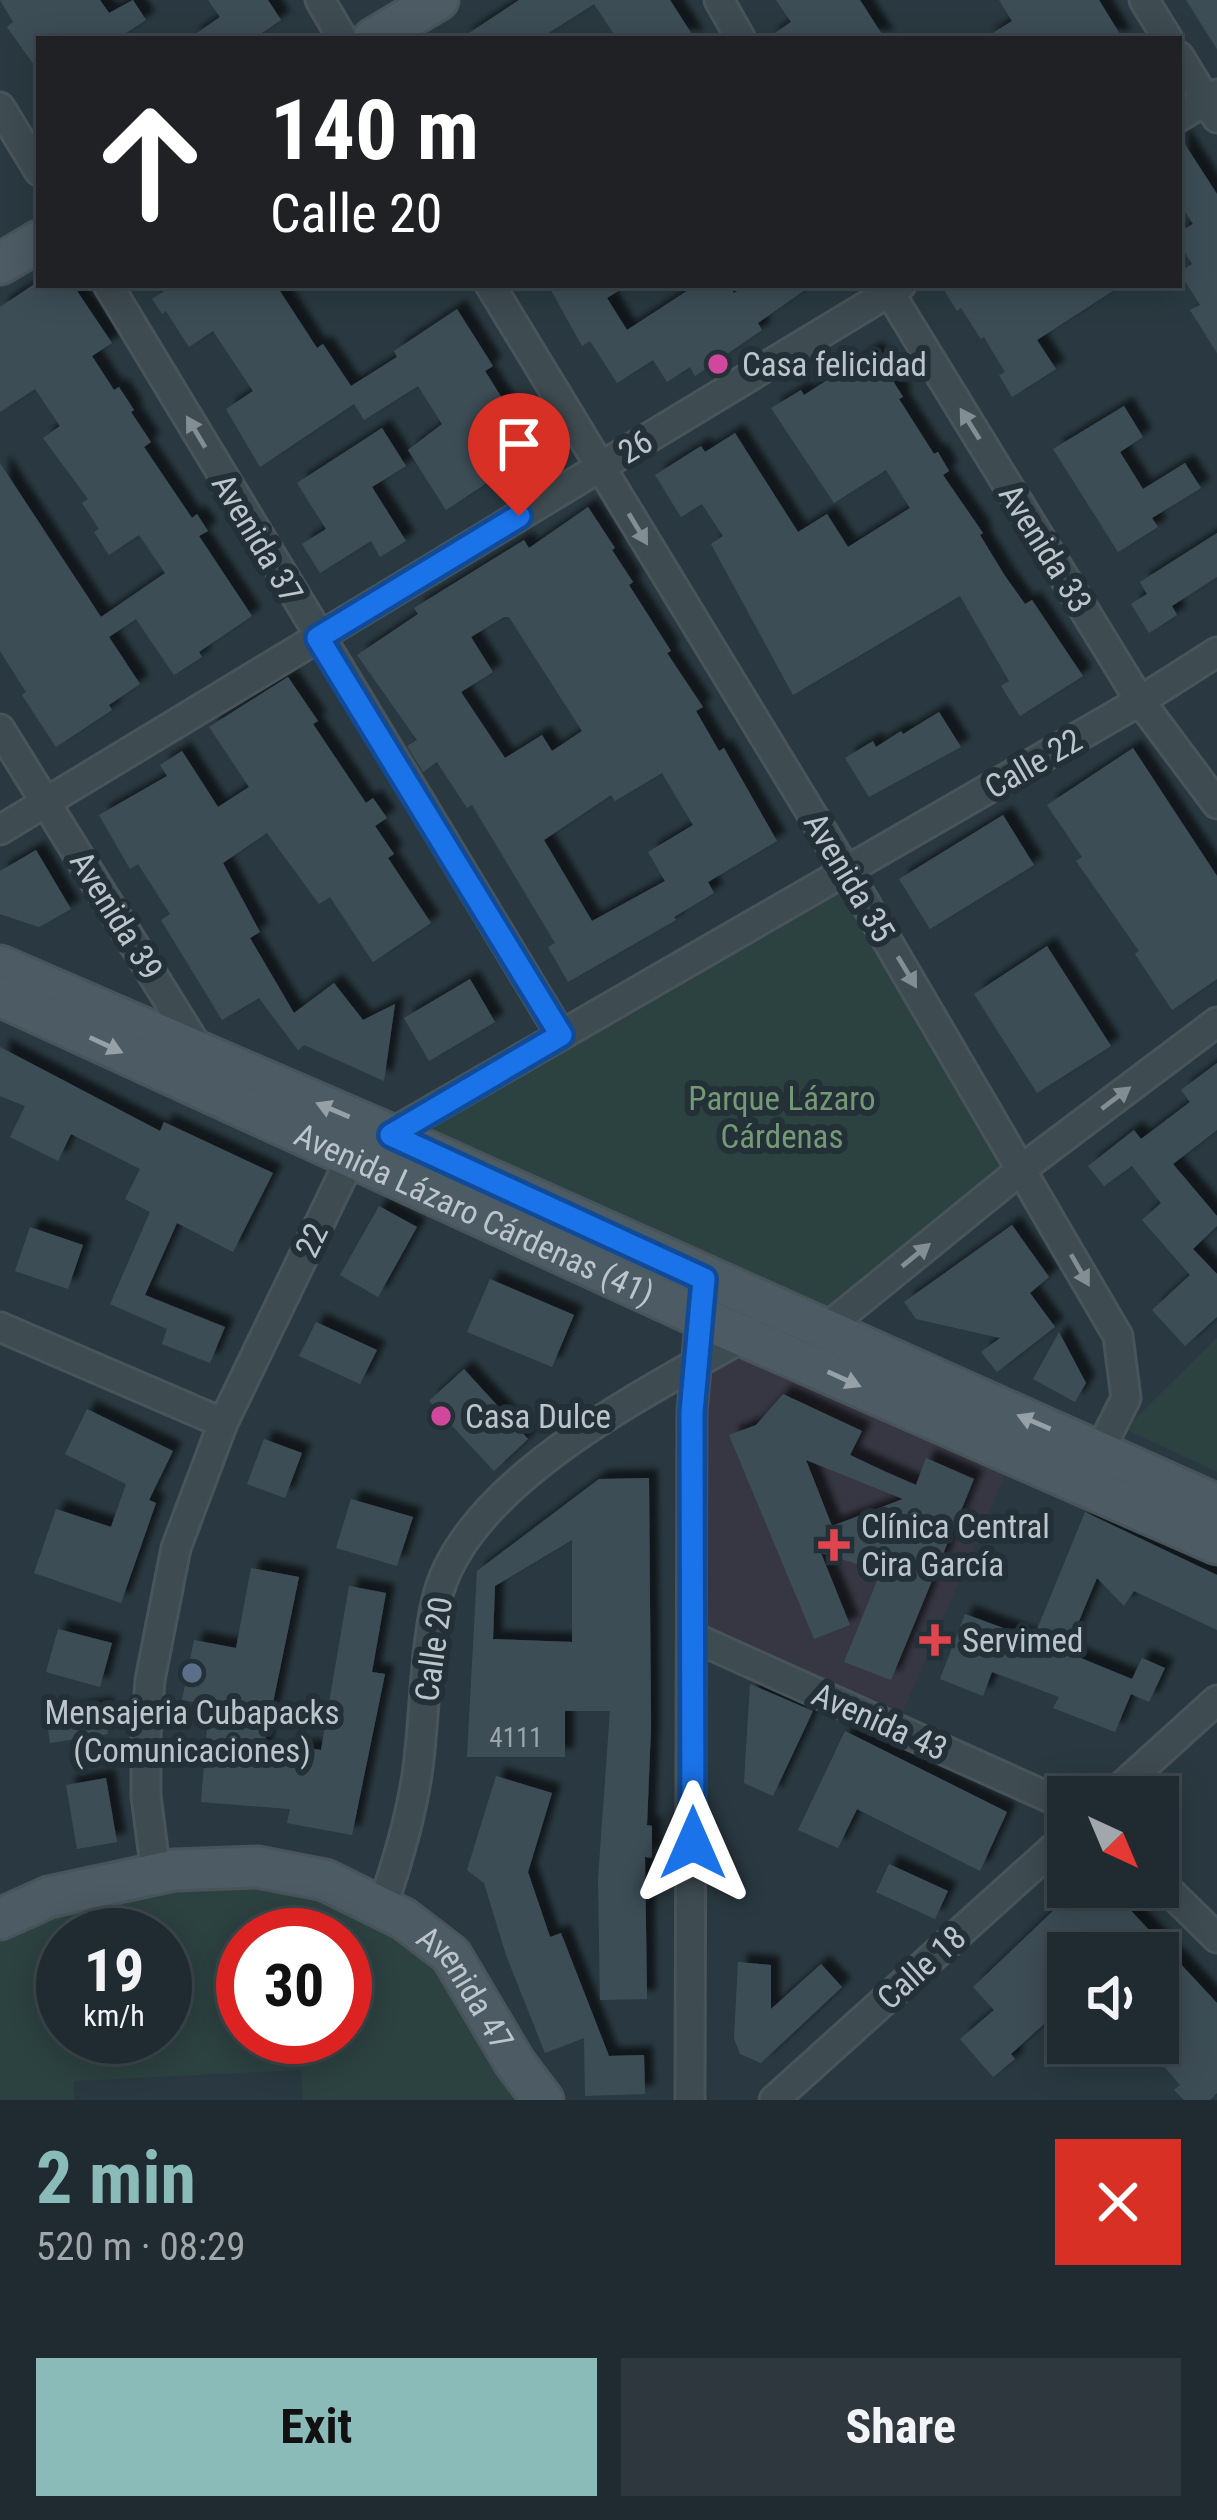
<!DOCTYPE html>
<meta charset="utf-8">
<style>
body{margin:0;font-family:"Roboto Condensed",sans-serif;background:#2d373d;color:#f1f3f6;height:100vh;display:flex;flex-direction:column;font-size:45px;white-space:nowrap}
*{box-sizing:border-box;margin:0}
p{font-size:39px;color:#a2a7ab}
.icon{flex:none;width:66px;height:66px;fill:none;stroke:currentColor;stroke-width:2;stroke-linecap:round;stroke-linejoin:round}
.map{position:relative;height:2100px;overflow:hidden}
.drawer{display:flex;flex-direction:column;background:#202b31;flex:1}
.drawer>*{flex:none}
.top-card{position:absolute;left:36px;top:36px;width:1146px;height:252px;border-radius:0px;box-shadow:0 6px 30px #0003,0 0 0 3px #3d474d;background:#202124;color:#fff;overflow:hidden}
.needle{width:78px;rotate:136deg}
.buttons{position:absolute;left:1047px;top:1776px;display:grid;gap:24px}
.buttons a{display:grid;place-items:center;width:132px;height:132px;border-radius:0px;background:#202b31;box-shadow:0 6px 30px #0003,0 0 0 3px #3d474d;font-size:60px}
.speed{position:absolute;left:36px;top:1908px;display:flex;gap:24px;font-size:60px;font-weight:700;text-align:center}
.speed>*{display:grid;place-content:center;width:156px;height:156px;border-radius:50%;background:#202b31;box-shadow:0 6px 30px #0003,0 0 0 3px #3d474d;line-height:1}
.speed small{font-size:30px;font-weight:400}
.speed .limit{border:18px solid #d22;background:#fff;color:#111}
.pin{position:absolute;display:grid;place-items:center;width:102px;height:102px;color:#fff;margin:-123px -51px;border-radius:50% 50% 50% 0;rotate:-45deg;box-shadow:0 0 12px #0007}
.pin .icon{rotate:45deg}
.me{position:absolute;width:132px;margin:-66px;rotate:0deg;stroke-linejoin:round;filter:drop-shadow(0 0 9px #0008)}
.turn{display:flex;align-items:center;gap:42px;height:252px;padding:0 36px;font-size:54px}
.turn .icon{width:156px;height:156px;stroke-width:2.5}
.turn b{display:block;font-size:84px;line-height:102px}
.round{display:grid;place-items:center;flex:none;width:126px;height:126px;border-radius:0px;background:#2d373d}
.overview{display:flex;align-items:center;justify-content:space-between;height:204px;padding:0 36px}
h1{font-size:72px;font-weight:700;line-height:90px;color:#8bbbb9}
.action{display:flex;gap:24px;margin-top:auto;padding:24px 36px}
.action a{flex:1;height:138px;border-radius:0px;background:#8bbbb9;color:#111;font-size:48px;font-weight:700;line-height:138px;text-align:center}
.action a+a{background:#2d373d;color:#f1f3f6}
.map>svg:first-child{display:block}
.medical{fill:#363743}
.green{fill:#2c4240;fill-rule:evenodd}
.building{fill:#3d4e57;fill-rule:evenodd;filter:url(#shadow)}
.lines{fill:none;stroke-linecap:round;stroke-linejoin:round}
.street-casing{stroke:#48545a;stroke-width:33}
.secondary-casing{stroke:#48545a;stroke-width:45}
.street{stroke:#3e4b51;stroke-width:27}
.secondary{stroke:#4d5b64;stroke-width:39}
.oneway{fill:#838e94}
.oneway2{fill:#95a0a7}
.route-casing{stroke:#114b97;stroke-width:30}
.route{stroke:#1a73e8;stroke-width:21}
.hotel-dot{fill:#d1479c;stroke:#233037;stroke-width:4.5}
.health-dot{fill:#e0444e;stroke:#233037;stroke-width:4.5}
.service-dot{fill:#5c6f8a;stroke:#233037;stroke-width:4.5}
.labels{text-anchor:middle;stroke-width:12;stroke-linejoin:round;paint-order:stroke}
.number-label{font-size:27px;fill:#9aa5ac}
.poi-label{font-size:33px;fill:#bcc5cb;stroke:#233037;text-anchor:start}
.street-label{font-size:33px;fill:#bcc5cb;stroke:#233037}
.park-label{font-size:33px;fill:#759975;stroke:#233037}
</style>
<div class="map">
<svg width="1217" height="2100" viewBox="0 0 1217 2100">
<defs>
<filter id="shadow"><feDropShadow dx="9" dy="-9" stdDeviation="3" flood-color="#0009"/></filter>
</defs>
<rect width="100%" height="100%" fill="#2a3941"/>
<path class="medical" d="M745 1336 1014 1454 896 1728 693 1637 696 1365Z"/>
<path class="green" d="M847 872 1023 1168 823 1329 1217 1505 347 1163Z
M1217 1338V1472L1125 1429Z
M219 1866 404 1919 543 2100H303L301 2070 74 2081V2100H0V1919ZM63 1935H165V2037H63ZM243 1935H345V2037H243Z"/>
<path class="building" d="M0 0H100L109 13 133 0 146 20 117 39H39V72L7 27 13 22Z
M208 0H268L281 20 253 39H188L220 17Z
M519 0H670L695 39H617L594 4 539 39H460Z
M776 0H860L885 39H766L791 22Z
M999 0H1099L1123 39H983L1012 21Z
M1186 0H1217V49Z
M1179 135 1217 194V353L1190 310 1200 305 1183 278V270L1192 264 1179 243V232L1193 224 1179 202Z
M33 285H73L112 343 92 356 114 390 119 387 134 410 131 412 151 442 144 447 192 518 197 514 208 531 199 536 252 616 199 652 202 657 174 675 136 619 109 637 140 684 109 705 112 710 56 747 22 695 26 692 0 651V463L101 617 165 573 139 535 109 555 94 532 99 529 82 503 88 499 43 438 60 426 35 389 0 412V307Z
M173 285H276L317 348 323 344 351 386 397 357 394 351 457 309 493 366 485 371 535 451 446 510 408 450 442 424 418 386 364 420 354 404 260 467 226 409 253 391 213 331 189 347 166 311 162 314 152 299Z
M548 285H628L607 298 627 330 696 285H729L734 293 747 285H812L758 323 762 330 695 376 690 367 667 382 653 360 617 383 590 341 582 346Z
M941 285H1122L1037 340 1056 369 1012 397 999 375 1005 372 984 337 981 339 961 308 957 311Z
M874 350 903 397 899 399 934 454 938 452 949 471 943 475 983 533 980 535 1005 576 1025 604 1032 600 1083 676 1020 716 1001 686 1009 681 960 596 793 695 711 544 723 536 702 504 681 517 655 475 701 446 705 452 735 433 798 532 827 514 848 547 910 508 886 470 834 503 771 408 801 390 804 395Z
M1124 406 1143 437 1120 452 1143 489 1185 463 1201 488 1152 518 1158 527 1118 552 1053 449Z
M382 428 406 466 372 487 406 541 380 557 371 541 320 573 302 544 326 529 297 483Z
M588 507 615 548 612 550 633 582 629 585 671 651 667 653 703 707 696 711 719 751 724 748 777 841 708 882 714 893 674 917 676 920 568 982 548 947 555 943 472 805 467 808 437 762 423 772 407 746 417 740 357 655 418 614 414 608 524 540 529 548ZM504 617H509L582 731 552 751 542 735 505 758 461 692 493 672 471 637ZM662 773 693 825 648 852 665 881 592 921 544 840 611 795 615 801Z
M1217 533V577L1172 606 1177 615 1149 633 1131 604 1147 594 1140 582Z
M288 677 318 721 313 724 366 803 373 798 387 818 375 826 394 854 388 858 431 923 373 962 330 897 319 904 267 833 223 863 260 932 250 938 294 1013 334 983 363 1020 395 1004 384 1081 304 1045 298 1050 259 998 222 1020 161 920 170 914 138 864 130 869 99 815 167 776 160 765 182 751 218 807 249 787 209 727Z
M939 712 961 747 869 797 845 758 873 741 876 747 901 731 903 734Z
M1133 748 1217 876V979L1172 1010 1135 954 1139 951 1076 861 1082 857 1047 805Z
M1003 815 1034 865 930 929 899 879Z
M36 850 71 909 39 927 0 914V871Z
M1047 946 1111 1046 1037 1093 974 994Z
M470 979 495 1022 429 1061 404 1018Z
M0 1047 160 1131 164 1122 273 1173 233 1252 177 1223 145 1295 225 1327 210 1363 162 1344 167 1329 110 1304 150 1212 125 1199 140 1169 71 1134 58 1161 10 1137 25 1106 0 1096Z
M1217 1063V1130L1173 1164 1217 1216V1226L1193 1249 1217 1274V1317L1185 1346 1152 1310 1190 1275 1142 1220 1161 1203 1132 1166 1104 1186 1088 1166 1134 1130 1141 1139 1190 1102 1181 1090Z
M379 1206 417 1227 378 1297 340 1275Z
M1012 1225 1049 1277 1030 1293 1055 1327 997 1372 981 1352 1000 1338 916 1319 904 1302Z
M30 1227 83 1245 68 1289 15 1271Z
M490 1279 574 1315 552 1367 467 1332Z
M316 1322 377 1350 360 1384 299 1356Z
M1059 1332 1086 1383 1075 1402 1033 1379Z
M464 1369 528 1439 494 1471 429 1401Z
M783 1394 862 1431 850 1455 884 1471 916 1485 926 1458 974 1479 891 1680 844 1662 881 1571 821 1553 850 1625 814 1639 729 1435 756 1425ZM806 1460 903 1499 832 1526Z
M87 1409 173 1451 149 1500 156 1503 121 1603 34 1573 56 1509 111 1527 126 1484 65 1454Z
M264 1439 302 1453 285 1498 247 1484Z
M649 1478 651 1728 647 1825 652 1826V1858L645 1857 647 1999 600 2000 598 1879 610 1711H565V1757H467L477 1571 599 1479ZM572 1540V1642L493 1639 495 1586Z
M351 1499 413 1517 397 1566 336 1548Z
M1085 1512 1217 1575V1630L1134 1591 1124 1606 1097 1578 1066 1652 1132 1679 1142 1658 1165 1668 1149 1702 1131 1694 1115 1732 1053 1708 1059 1697 992 1672 983 1696 940 1679 965 1614 1033 1639Z
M251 1568 299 1577 262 1756 300 1759 302 1747 321 1750 349 1586 386 1593 372 1672 385 1674 352 1835 287 1823 290 1809 201 1802 209 1705 182 1700 194 1640 236 1648Z
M58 1629 112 1643 100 1687 46 1672Z
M750 1684 813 1711 773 1796 744 1783Z
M104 1706 108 1734 50 1743 46 1715Z
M845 1731 1007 1812 980 1871 857 1809 838 1848 798 1830Z
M496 1776 552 1793 528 1872 550 1937 561 1933 609 2056 644 2055 645 2094 585 2096 584 2038 545 2053 506 1955 484 1883 467 1870Z
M106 1778 117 1842 77 1849 66 1785Z
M889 1864 948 1891 935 1919 876 1892Z
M1078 1887H1109L1217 2003V2093L1210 2100H1184L1174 2090 1180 2085 1144 2043H1158V1953H1068V2002L1011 2054 1015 2059 993 2077 960 2039 994 2010 973 1987Z
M738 1962 771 1965V2009L821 1964 842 1987 761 2063 740 2054 734 2038Z"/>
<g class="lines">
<g class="street-casing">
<path id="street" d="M320 0 343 39
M719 0 741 39
M1144 0 1168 39
M1179 56 1217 118
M0 107 39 171
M1179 117 1217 94
M108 285 561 1035
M490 285 847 872 1118 1336 1126 1398 1100 1450 1086 1463
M885 285 1140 701 1217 804
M0 729 203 1056
M0 830 901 285
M0 1327 223 1423
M814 1338 1023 1168 1217 1022
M693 1637 1068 1806
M1110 1797 1217 1700
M156 1873 146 1796V1735L150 1680 176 1548 223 1423 352 1156 1140 701 1217 652
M1158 1880 1217 1938
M382 1907C397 1864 410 1821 417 1775 425 1719 424 1659 436 1603 461 1484 646 1393 745 1336
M690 2100 692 1412 704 1279
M774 2100 1068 1835"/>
</g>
<g class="secondary-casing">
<g id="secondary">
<path d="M373 39 438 0"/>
<path d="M0 264 39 241"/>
<path d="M0 966 391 1135 1217 1505"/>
<path id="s1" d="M0 996 700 1317 1217 1544"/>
<path id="s2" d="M0 1919 49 1897 174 1870 258 1867 325 1880 404 1919 451 1955 515 2063 543 2100"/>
</g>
</g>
<use href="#street" class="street"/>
<use href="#secondary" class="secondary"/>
</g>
<defs><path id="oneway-solid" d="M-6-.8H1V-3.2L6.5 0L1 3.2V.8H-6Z" transform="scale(3)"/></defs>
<g class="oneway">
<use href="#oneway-solid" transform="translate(970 424) rotate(-122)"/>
<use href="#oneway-solid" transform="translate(196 432) rotate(-121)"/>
<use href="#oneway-solid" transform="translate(638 529) rotate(59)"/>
<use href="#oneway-solid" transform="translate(907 972) rotate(59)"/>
<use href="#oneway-solid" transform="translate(1116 1098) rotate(-37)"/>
<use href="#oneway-solid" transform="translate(916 1255) rotate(-39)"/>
<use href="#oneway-solid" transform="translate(1080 1270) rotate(60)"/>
</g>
<g class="oneway2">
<use href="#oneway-solid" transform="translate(106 1045) rotate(25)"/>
<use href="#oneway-solid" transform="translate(333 1110) rotate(-157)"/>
<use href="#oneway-solid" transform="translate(844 1379) rotate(24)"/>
<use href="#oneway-solid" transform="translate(1034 1422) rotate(-157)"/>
</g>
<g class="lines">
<g class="route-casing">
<path id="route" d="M519 516 318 638 561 1035 391 1135 704 1279 692 1412 693 1843"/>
</g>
<use href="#route" class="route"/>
</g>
<g class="hotel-dot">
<circle cx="718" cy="364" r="12"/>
<circle cx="441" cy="1416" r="12"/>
</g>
<g class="health-dot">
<path d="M828 1527h12v12h12v12h-12v12h-12v-12h-12v-12h12z"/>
<path d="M929 1622h12v12h12v12h-12v12h-12v-12h-12v-12h12z"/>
</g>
<circle class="service-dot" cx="192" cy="1673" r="12"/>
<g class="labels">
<g class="number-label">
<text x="516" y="1747">4111</text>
</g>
<g class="poi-label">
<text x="742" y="376">Casa felicidad</text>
<text x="465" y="1428">Casa Dulce</text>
<text x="861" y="1538">Clínica Central<tspan x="861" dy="38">Cira García</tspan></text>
<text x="962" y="1652">Servimed</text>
<text x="192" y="1724" text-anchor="middle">Mensajeria Cubapacks<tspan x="192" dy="38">(Comunicaciones)</tspan></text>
</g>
<g class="street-label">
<text transform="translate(635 446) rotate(-31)" y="12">26</text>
<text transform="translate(258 538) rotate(59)" y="12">Avenida 37</text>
<text transform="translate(1046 548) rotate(58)" y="12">Avenida 33</text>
<text transform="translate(1033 763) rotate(-30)" y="12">Calle 22</text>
<text transform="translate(850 877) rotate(59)" y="12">Avenida 35</text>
<text transform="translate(117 915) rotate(58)" y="12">Avenida 39</text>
<text dy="12" stroke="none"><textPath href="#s1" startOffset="522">Avenida Lázaro Cárdenas (41)</textPath></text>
<text transform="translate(311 1240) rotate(-64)" y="12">22</text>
<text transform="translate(433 1649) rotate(-82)" y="12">Calle 20</text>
<text transform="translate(880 1721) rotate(24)" y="12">Avenida 43</text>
<text transform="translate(921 1967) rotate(-42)" y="12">Calle 18</text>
<text dy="12" stroke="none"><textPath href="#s2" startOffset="516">Avenida 47</textPath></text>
</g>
<g class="park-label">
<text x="782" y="1110">Parque Lázaro<tspan x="782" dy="38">Cárdenas</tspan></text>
</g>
</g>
</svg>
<div class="buttons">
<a><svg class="needle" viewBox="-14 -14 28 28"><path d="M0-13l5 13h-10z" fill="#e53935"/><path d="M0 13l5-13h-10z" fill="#a2a7ab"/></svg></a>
<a><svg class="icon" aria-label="sound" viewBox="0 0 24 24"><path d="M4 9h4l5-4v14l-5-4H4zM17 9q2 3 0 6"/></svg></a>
</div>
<div class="speed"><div>19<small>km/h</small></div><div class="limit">30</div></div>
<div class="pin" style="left:519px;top:516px;background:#d93025"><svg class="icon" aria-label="arrive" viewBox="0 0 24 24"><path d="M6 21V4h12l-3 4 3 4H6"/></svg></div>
<svg class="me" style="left:693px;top:1843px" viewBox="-20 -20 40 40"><path d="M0-17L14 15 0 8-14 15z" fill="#1a73e8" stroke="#fff" stroke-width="4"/></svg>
<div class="top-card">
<div class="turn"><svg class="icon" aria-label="ahead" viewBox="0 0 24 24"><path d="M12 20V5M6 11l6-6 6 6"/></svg><div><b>140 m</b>Calle 20</div></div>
</div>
</div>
<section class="drawer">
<div class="overview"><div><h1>2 min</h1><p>520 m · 08:29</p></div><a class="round" style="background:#d93025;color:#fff"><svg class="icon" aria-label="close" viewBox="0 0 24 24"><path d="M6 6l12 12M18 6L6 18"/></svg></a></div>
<div class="action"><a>Exit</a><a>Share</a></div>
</section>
